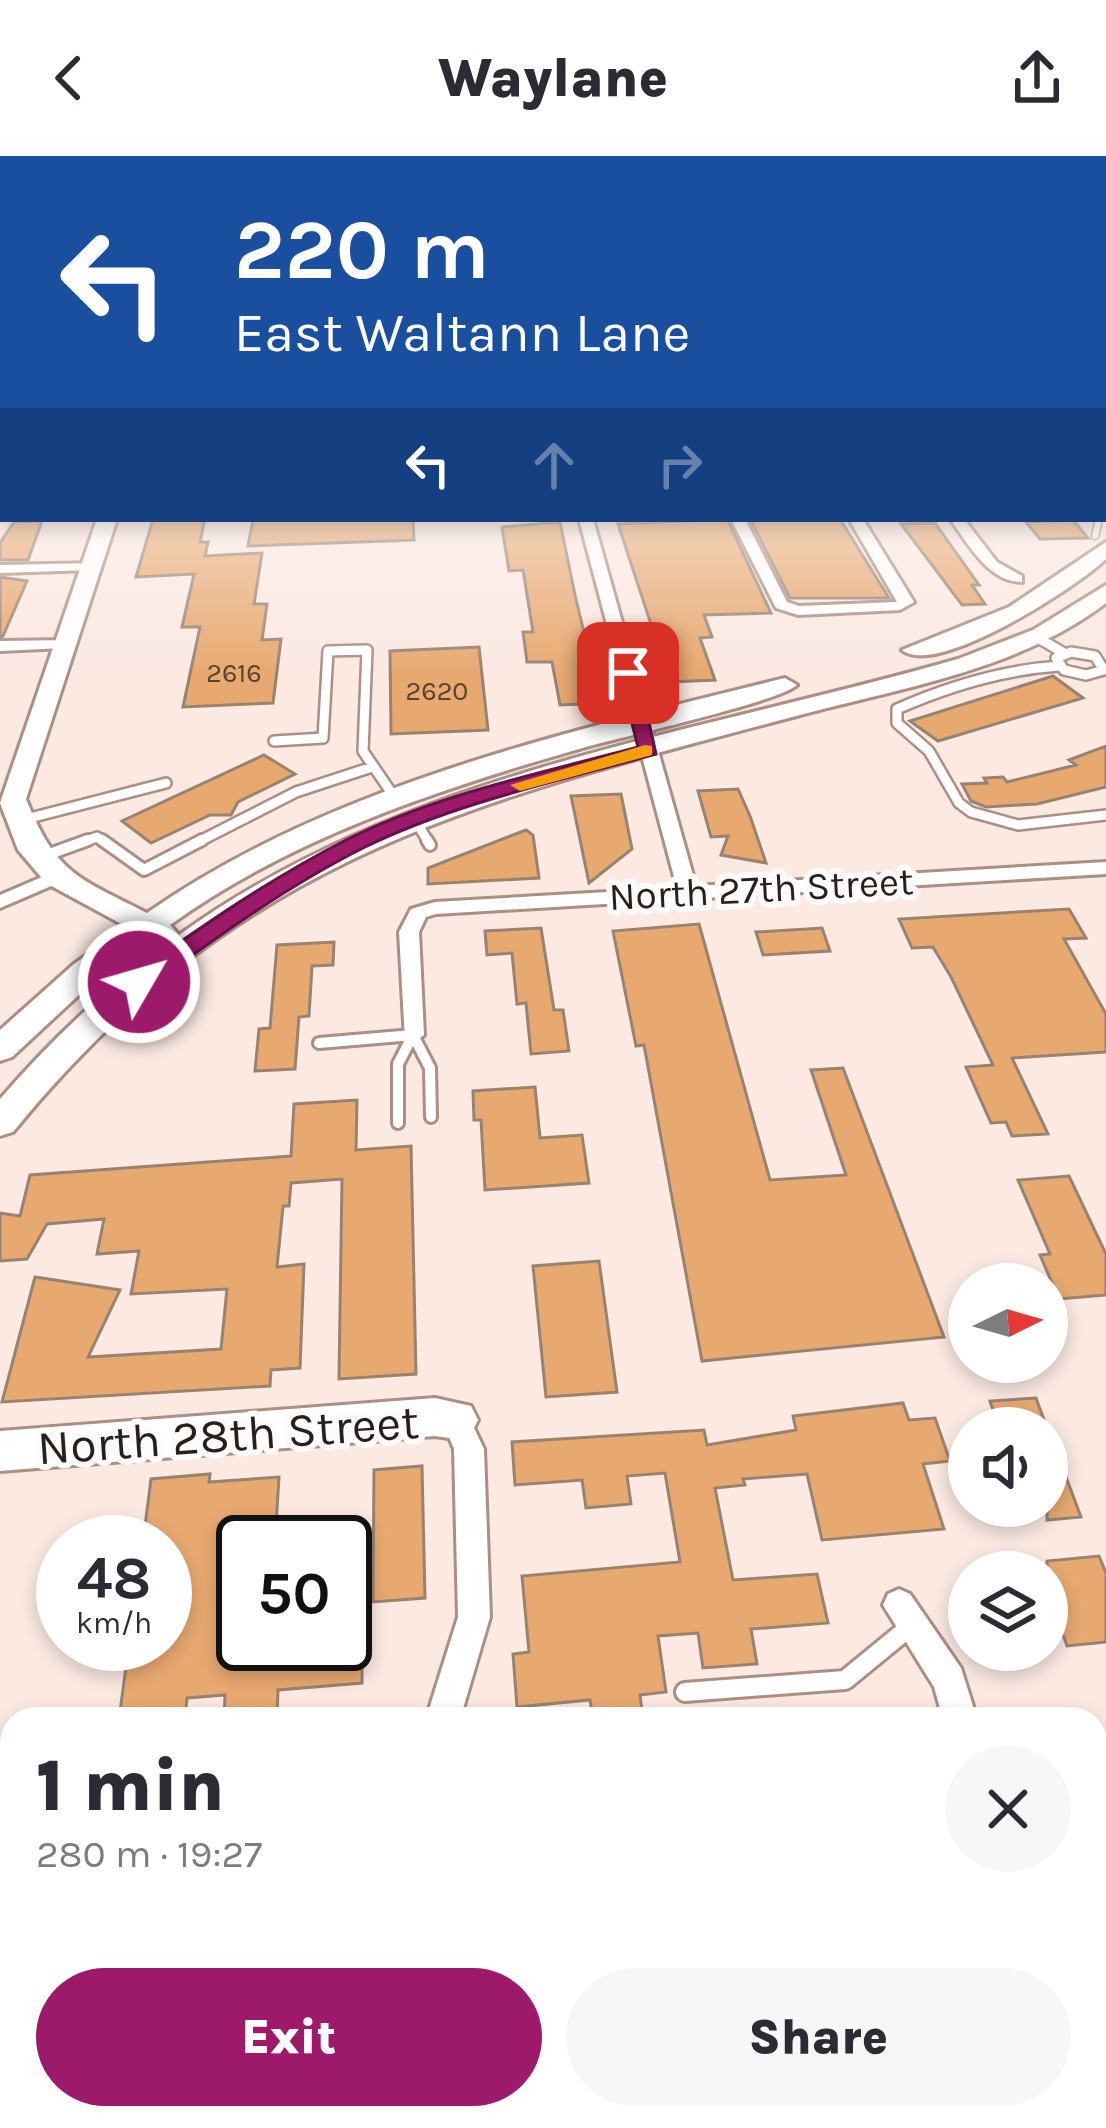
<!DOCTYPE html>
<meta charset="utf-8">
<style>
body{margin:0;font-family:Karla,sans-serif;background:#f7f7f7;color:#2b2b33;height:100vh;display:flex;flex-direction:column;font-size:45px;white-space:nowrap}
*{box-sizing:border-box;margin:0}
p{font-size:39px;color:#7c7c81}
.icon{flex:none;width:66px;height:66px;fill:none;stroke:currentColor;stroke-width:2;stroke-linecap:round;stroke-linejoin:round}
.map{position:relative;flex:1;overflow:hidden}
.drawer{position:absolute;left:0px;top:1551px;width:1107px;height:423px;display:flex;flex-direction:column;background:#fff;border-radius:36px 36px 0 0;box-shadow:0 6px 18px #0003}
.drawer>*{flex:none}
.top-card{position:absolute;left:0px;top:0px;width:1107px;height:366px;box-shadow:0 6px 18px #0003;background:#1a4fa0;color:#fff;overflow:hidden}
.needle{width:78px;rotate:85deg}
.buttons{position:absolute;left:948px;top:1107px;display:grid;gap:24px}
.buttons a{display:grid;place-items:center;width:120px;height:120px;border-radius:50%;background:#fff;box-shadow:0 6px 18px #0003;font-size:60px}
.speed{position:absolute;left:36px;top:1359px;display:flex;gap:24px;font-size:60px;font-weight:700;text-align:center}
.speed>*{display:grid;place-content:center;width:156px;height:156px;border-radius:50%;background:#fff;box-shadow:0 6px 18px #0003;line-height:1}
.speed small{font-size:30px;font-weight:400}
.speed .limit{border:6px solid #111;border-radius:18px;background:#fff;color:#111}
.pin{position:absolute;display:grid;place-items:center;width:102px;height:102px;color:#fff;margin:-51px;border-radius:24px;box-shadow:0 6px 18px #0006}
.me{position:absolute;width:132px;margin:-66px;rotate:52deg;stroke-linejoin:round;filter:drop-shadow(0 0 9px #0008)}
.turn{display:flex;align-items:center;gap:42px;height:252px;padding:0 36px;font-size:54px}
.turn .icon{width:156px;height:156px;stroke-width:2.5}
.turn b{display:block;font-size:84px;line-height:102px}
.lanes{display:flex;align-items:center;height:114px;padding:0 36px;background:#0003;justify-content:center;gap:60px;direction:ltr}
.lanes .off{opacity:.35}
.round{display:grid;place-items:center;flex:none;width:126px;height:126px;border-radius:63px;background:#f7f7f7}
.head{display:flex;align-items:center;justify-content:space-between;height:204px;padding:0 36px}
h1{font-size:72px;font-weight:800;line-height:90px}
.cta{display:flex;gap:24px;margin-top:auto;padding:24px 36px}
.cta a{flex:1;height:138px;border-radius:72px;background:#9d1969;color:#fff;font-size:48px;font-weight:800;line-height:138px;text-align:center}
.cta a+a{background:#f7f7f7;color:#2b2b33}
header{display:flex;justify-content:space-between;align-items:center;height:156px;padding:0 36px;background:#fff;font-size:54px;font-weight:800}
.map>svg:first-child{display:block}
.building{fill:#e8a971;stroke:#988371;stroke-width:3}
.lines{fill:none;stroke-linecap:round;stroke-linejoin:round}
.lane-far3-casing{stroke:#aa8f84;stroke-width:9}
.lane-far2-casing{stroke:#aa8f84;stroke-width:14}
.lane-far1-casing{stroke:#aa8f84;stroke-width:16}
.lane-casing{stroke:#aa8f84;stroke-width:24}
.street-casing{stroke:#aa8f84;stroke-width:6}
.secondary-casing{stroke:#aa8f84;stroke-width:6}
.lane-far3{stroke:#fff;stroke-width:6}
.lane-far2{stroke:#fff;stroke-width:9}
.lane-far1{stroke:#fff;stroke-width:10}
.lane{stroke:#fff;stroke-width:18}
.street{fill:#fff;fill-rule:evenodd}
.secondary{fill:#fff;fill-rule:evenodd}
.route{fill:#9d1969;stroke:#661044;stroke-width:3}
.slow{fill:#f59e0b}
.labels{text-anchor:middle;stroke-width:12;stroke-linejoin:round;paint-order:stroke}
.far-number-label{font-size:27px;fill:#594230}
.street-label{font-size:39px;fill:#291f1a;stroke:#fbfbfb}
.near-street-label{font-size:48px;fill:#291f1a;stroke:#fbfbfb}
</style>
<header><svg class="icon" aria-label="back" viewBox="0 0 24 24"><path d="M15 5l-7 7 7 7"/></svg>Waylane<svg class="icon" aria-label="share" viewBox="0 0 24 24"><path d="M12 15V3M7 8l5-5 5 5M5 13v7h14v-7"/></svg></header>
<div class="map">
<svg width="1106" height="1972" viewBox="0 0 1106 1972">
<rect width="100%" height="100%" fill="#fbe9e2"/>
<path class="building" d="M153 363H205L200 386H208L205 400 262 397 254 448H267L262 484 281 483 273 547 183 551 200 471H182L194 418 136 421Z
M253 363H413L414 384 248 390Z
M727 363 771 457 704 459 712 481 700 482 715 524 670 526 618 368Z
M750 363H840L889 442H790Z
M1073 364 1088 382 1040 383 1026 366Z
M42 365 28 404H0V387L14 366Z
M560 366 575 439 601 547 560 549 552 506H527L523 476H533L523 414 509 415 502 371Z
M935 367 979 429H972L985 448 962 449 901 368Z
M0 421 27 425 3 480 0 481Z
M479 491 488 574 391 578 390 495Z
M1053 520 1083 542 938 585 910 565Z
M1106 590V631L1037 648 986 651 971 645 962 628 987 627 984 622 1003 621 1007 626 1076 609 1069 604Z
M264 599 295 618 238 646 231 659H210L151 687 122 665Z
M738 633 750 660 766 707 721 699 728 680 711 681 698 635Z
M621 638 632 693 589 727 571 640Z
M526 674 533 679 539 722 428 728V712Z
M1069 753 1086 782 1064 783 1106 858V896L1012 902 1048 978 1012 980 1006 966 991 967 966 911 993 909 951 821 933 791 912 792 899 763Z
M699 768 770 1024 846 1019 811 914 843 912 944 1181 702 1205 644 889 636 890 613 775Z
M541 772 554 854H563L569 895 531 898 526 847 517 848 512 797 487 799 485 775Z
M822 772 830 795 763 799 756 776Z
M334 786 333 809 312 810 309 860 299 861 295 913 255 915 259 873 270 872 277 789Z
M535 931 540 982 582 979 589 1027 485 1034 481 964H474L473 935Z
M357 944 356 994 411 990 416 1218 339 1223 342 1023 291 1027 289 1050H283L277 1111 304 1108 300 1212 271 1214 270 1230 2 1246 35 1121 120 1134 88 1201 221 1193 227 1133 131 1138 139 1095 97 1098 104 1063 47 1068 27 1103 0 1105V1057L20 1060 30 1019 291 1000 294 948Z
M1069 1020 1106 1098V1139L1059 1143 1040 1099 1050 1098 1018 1024Z
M599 1105 617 1236 546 1241 533 1110Z
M1036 1242 1047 1272H999L990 1245Z
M903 1247 909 1264 935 1262 950 1305 923 1308 944 1373 822 1384 807 1318 743 1323 745 1329 715 1332 733 1424 817 1418 828 1467 751 1473 757 1508 703 1512 698 1477 658 1480 666 1536 640 1539 643 1563H593L590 1544 517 1551 513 1498 529 1496 522 1420 680 1406 665 1317 627 1320 631 1348 586 1352 582 1324 515 1329 512 1286 704 1274 707 1289 796 1274 793 1260Z
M1049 1276 1081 1361 1047 1364Z
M422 1310 425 1442 373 1446 374 1314Z
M210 1318 209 1326 279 1321 275 1386H243V1488H362V1527L278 1534 277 1563H224L225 1539 187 1542 185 1563H119L129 1488H165V1386H143L151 1323Z
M1099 1400 1106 1417V1486L1067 1490 1055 1456 1047 1457V1405Z"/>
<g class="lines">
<g class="lane-far3-casing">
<path id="lane-far3" d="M1095 380 1099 363"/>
</g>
<g class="lane-far2-casing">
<path id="lane-far2" d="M1033 479 1064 497
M1071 496 1095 500 1104 514 1086 519 1064 514 1056 502Z
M1059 510C1002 514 949 530 897 553V567L929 595 959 647 971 656 1018 669 1106 659
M274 585 323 582 328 495 367 494 363 595 395 642
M415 664 429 687
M18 665 166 627
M80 687 97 681 106 687
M196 687 296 636 372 611"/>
</g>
<g class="lane-far1-casing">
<path id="lane-far1" d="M102 684 144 714 202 684
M427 684 430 689
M44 700 88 684
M413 879 430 912 431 961
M319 887 413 879
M398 967V908L413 879"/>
</g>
<g class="lane-casing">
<path id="lane" d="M685 1536 845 1524 911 1470
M0 1691 12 1689"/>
</g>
<g class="street-casing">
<path id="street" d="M0 264H3V272H0Z
M1106 277V285L1104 286V278Z
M3 319V332L0 333V320Z
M579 363H593L696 730 1106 706V718L436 758 426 761 419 776 424 879 413 887 405 884 399 776 411 753 435 746 677 732Z
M731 363H745L787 446 799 450 897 446 849 363H863L914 446 900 454 798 459 776 452Z
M950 363H964L997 406 1022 420V426C988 426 968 387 950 363Z
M96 407V413L91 414 0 417V409Z
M69 484 72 487 64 492 0 495V485Z
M56 715 63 717V725L0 752V739Z
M456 1251 466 1255 484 1293 490 1461 460 1563H426L458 1461 454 1293 442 1264 446 1255Z
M899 1433 910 1438 961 1512 977 1563H943L934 1531 883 1449 888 1438Z
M396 1962H436V1972H396Z
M1054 1962H1094L1097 1972H1057Z"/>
</g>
<g class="secondary-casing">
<path id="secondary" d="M1104 249H1106V264H1104Z
M97 363H117L26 643C57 719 77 721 147 757 331 628 571 575 785 522L797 529C779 546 616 582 579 593 439 633 290 682 170 769L179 779C408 614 693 579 958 503L1033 474 1106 429V447C1018 514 905 531 800 559 470 647 240 698 13 976L0 980V943C50 885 106 832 168 787L151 783 97 822 12 901 0 905V874L74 808 127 771 46 727 18 694 0 647Z
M1106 386V403C1077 431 936 522 902 494L1009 451Z
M435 1242 471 1250 478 1264 471 1278 456 1283 435 1280 0 1315V1275Z"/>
</g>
<use href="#lane-far3" class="lane-far3"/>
<use href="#lane-far2" class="lane-far2"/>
<use href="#lane-far1" class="lane-far1"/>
<use href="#lane" class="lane"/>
<use href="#street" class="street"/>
<use href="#secondary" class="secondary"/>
</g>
<linearGradient id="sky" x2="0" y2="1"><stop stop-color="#65b4d9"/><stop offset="0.47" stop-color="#fdf5f2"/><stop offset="1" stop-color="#fdf5f2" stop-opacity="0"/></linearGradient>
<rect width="1106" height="519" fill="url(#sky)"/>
<path class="route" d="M628 512 638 517 656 598C559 625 455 647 365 691 287 730 217 781 147 832H130V821C201 771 271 722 348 683 438 638 542 617 638 591L619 517Z"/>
<path class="slow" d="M645 589 652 590V599L520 635 510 629Z"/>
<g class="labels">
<g class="far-number-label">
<text x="234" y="526">2616</text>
<text x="437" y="544">2620</text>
</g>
<g class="street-label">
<text transform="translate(761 732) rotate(-3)" y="14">North 27th Street</text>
</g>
<g class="near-street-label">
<text transform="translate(228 1278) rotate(-4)" y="17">North 28th Street</text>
</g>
</g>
</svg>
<div class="buttons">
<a><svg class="needle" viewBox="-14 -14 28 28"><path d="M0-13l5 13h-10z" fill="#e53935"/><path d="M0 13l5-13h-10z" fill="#7c7c81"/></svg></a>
<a><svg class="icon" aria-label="sound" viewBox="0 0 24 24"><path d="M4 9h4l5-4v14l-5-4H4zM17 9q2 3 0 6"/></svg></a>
<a><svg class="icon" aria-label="layers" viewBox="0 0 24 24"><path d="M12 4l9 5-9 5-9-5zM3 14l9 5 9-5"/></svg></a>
</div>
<div class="speed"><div>48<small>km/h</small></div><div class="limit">50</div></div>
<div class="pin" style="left:628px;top:517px;background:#d93025"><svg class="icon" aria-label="arrive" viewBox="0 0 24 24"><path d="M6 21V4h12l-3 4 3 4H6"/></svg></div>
<svg class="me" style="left:139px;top:826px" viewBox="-20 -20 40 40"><circle r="17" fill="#9d1969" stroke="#fff" stroke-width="3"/><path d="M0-11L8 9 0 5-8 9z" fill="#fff"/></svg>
<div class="top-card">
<div class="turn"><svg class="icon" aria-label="left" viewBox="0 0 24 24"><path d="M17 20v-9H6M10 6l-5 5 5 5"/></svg><div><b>220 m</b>East Waltann Lane</div></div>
<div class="lanes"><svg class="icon" aria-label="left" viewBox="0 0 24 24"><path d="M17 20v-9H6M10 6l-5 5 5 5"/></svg><svg class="icon off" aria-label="ahead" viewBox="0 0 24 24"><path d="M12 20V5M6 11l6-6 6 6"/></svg><svg class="icon off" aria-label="right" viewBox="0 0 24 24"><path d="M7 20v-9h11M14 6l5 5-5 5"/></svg></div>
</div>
<section class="drawer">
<div class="head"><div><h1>1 min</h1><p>280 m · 19:27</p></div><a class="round"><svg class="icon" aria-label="close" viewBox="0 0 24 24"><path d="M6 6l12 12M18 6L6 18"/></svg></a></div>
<div class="cta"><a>Exit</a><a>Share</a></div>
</section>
</div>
